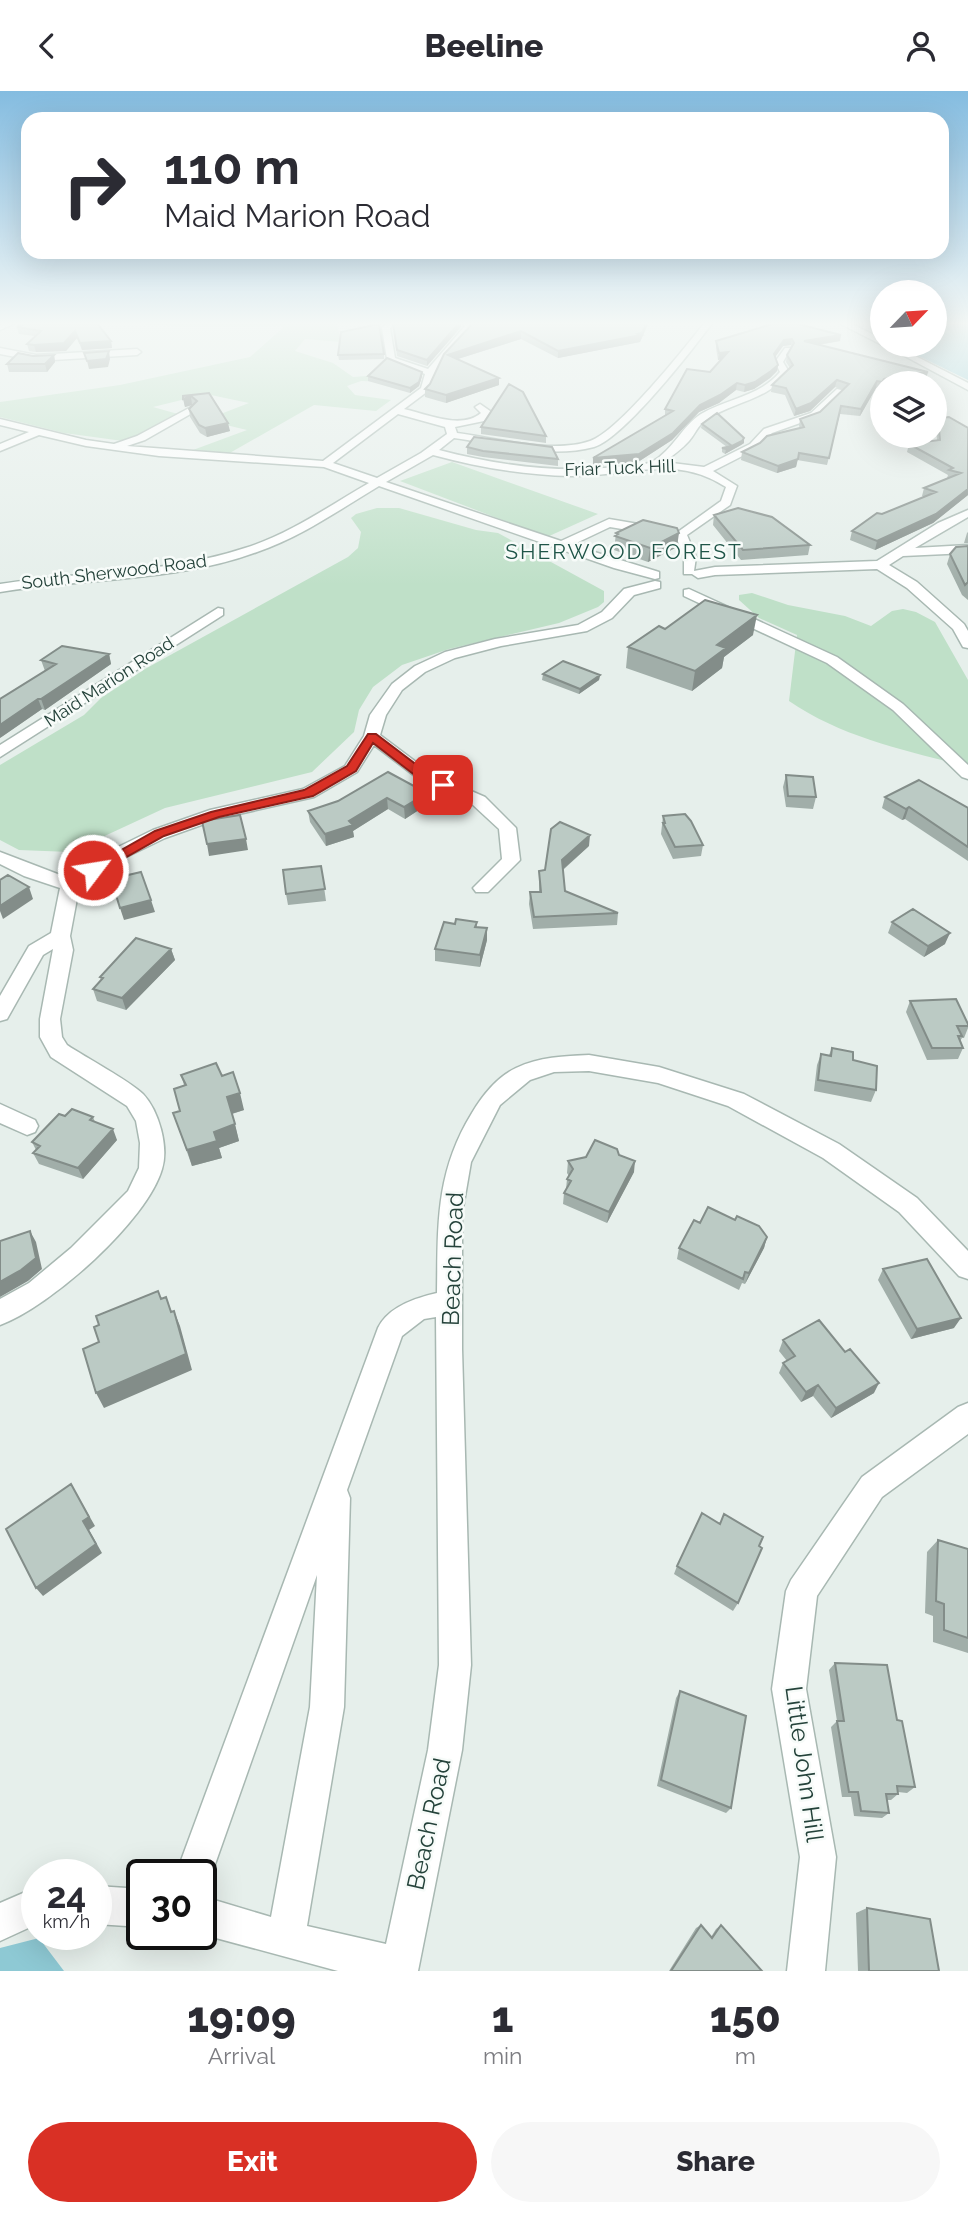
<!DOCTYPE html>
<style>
body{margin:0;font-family:Raleway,sans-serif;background:#f7f7f7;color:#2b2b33;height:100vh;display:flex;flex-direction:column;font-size:26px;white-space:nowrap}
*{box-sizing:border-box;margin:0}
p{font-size:23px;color:#7c7c81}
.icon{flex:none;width:38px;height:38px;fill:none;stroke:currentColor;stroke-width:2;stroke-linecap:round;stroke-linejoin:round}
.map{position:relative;height:1880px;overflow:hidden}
.sheet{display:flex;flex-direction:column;background:#fff;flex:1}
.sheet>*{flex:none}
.top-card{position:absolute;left:21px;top:21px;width:928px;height:147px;border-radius:21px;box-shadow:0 7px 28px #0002;background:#fff;color:#2b2b33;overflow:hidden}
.needle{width:46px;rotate:65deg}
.fabs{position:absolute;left:870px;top:189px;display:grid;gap:14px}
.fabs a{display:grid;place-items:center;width:77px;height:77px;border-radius:50%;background:#fff;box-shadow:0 7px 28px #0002;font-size:35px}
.speed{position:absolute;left:21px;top:1768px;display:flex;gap:14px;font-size:35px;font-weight:700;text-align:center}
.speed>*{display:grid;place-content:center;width:91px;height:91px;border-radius:50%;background:#fff;box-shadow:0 7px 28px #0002;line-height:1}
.speed small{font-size:18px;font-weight:400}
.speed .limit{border:4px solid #111;border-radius:10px;background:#fff;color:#111}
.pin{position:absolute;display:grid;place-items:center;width:60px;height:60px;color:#fff;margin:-30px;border-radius:14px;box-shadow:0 4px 10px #0006}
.me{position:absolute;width:77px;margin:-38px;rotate:59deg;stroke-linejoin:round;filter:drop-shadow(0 0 5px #0008)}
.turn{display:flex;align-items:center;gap:24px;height:147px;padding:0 28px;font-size:32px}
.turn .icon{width:91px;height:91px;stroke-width:2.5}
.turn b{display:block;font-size:49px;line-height:60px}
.eta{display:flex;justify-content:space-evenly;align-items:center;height:119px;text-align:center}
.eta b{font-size:42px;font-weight:800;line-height:49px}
.button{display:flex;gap:14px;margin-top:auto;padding:14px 28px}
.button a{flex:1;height:80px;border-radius:42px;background:#d93025;color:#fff;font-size:28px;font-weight:800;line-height:80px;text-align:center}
.button a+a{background:#f7f7f7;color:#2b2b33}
header{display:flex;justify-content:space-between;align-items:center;height:91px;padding:0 28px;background:#fff;font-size:32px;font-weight:800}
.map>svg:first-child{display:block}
.green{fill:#bfe0c8}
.water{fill:#8ec9d4}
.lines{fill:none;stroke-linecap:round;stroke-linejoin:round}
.minor-casing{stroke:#a8b8b2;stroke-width:3}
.minor{fill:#fff;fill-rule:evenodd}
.wall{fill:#a1aea9}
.shaded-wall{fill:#838d89}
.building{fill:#bbcac4;stroke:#838d89;stroke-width:2}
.route{fill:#d93025;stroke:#8d1f18;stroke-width:2}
.labels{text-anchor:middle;stroke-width:5;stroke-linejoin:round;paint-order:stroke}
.far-street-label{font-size:18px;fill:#24423a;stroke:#f7fbf9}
.far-quarter-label{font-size:21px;letter-spacing:2px;fill:#1f5548;stroke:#f7fbf9}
.near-street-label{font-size:24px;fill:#24423a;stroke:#f7fbf9}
</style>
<header><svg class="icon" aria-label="back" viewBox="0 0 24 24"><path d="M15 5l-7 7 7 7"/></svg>Beeline<svg class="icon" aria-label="person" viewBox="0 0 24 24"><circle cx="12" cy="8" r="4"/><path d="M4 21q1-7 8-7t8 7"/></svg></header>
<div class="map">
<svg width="968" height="1880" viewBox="0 0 968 1880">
<rect width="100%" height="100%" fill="#e6efeb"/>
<path class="green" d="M102 231H341L337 234 341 251 305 248 295 260 333 272 353 286 380 284 394 291 361 290 347 295 355 304 391 309 376 320 314 314 228 363 193 359 247 339 205 329 249 312 206 303 153 316 185 325 123 350 64 342 0 326V311L120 294 250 266 285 235 189 236Z
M452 371 598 423 547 446 400 390Z
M377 417H399L476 439 498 442 604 500V511L598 516 559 532 449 558 402 574 373 596 359 619 354 641 312 681 165 717 70 761 19 759 0 749V674L84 624 101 607 145 578 348 466 358 457 361 441 351 427 356 423Z
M752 502 788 514 845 525 871 535 892 520 903 518 916 521 935 531 968 589V676C905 659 843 647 789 610L797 544 759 527 739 509V504Z"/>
<path class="water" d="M935 231H968V289L896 254H934Z
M39 1847 64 1880H0V1857Z"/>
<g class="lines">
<g class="minor-casing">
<path id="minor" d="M7 231H18L0 239V234Z
M387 231H396L390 237 395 267 428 278 465 235 461 231H470L473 235 442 269 428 300 404 318C427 323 461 339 481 322L475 316 480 313 490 320V324L484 330 455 336 457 342C495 347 553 363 590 350 618 341 685 257 705 231H713C693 258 624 347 594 356 550 368 498 353 454 347L439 359C500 375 563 383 625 375 633 374 645 374 652 371 673 359 683 334 701 323 728 307 759 306 780 281L775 271 785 257H791L783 271 789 281C767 310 734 310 706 329 697 335 696 342 689 350 682 358 673 364 664 371L704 376 750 353 764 338 811 322 837 298 845 300 817 326 772 342 758 357 713 380 737 395 730 414 687 444 696 466 694 480 715 476 877 470 938 432 968 419V426L915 457 968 454V462L903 465 889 474 917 491 964 533 968 540V557L963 556 953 538 907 497 877 478 715 484 698 487 692 483H684V466L675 443 721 410 726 396C674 362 627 386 570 385 524 384 477 376 433 364L386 391 561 450 609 428 662 437V443L658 444 610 436 572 454 659 481V487L655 488 614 477 379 395C339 419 301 446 257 461 176 491 85 487 0 501V493C81 480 167 483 245 457 290 443 329 415 369 392L324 376 159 365 86 355 39 344 0 360V353L29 341 0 334V328L86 349 114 353 137 345 191 316 196 319 194 321 145 349 127 355 323 370 421 297 425 283 387 268 382 237ZM398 323 445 336 447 343 421 362 377 387 333 372Z
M837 231H848L882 248V254Z
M884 254H894L968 292V299Z
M0 257 36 264 137 258 141 261 137 264 36 270 0 263Z
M655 490 660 491V497L634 504 612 527 587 540 501 555 455 567 425 581 402 599 386 624 380 644 432 683 485 706 516 737 520 769 488 801H476L473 797 502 768 499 738 473 714 420 689 374 654 357 681 314 706 221 727 165 747 122 768 79 797 70 845 73 859 60 928 62 946 67 954C85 966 130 990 143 1003 159 1020 169 1056 162 1078 147 1130 51 1215 0 1234V1208L29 1192 71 1157 128 1100 139 1077 140 1052 136 1030 127 1015 51 966 40 946V928L53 858 43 864 7 928 0 930V905L29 855 51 842 60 797 24 785 0 773V761L68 787 110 760 153 739 210 719 303 698 345 675 364 645 370 624 392 593 415 575 445 561 495 548 578 534 602 521 624 498Z
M689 498 837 566 903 613 968 674V688L962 686 893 619 827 572 684 505V499Z
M218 517 223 518V524L0 666V654Z
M589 964 659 976 744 1003 839 1053 917 1107 968 1160V1188L959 1185 899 1121 823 1067 728 1015 658 992 589 980 554 981 530 989 500 1014 471 1071 462 1123V1258L471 1574 462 1659 418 1880H338L201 1843V1805L271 1826 310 1616 317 1484 207 1796 201 1798V1783H176L378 1237C388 1216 415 1207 437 1202 438 1135 435 1082 472 1022 482 1005 497 986 516 977 539 966 564 965 589 964ZM436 1226 439 1574 428 1659 386 1853 307 1835 344 1616 350 1407 347 1399 402 1245 424 1228Z
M0 1013 35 1029 38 1035 35 1041 27 1044 0 1032Z
M968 1312V1343L882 1406 817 1505 806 1598 836 1766 825 1880H787L800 1766 772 1598 786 1500 791 1489 862 1386 958 1316Z
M96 1795 142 1798V1836L96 1833Z
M37 1796V1833L0 1850V1812Z"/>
</g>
<use href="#minor" class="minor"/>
</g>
<path class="wall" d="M24 231 111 250 112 257 82 259 77 247 66 260 36 261 29 260 27 253 35 245 19 243 17 236Z
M396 231H461V236L427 275 397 265 393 232Z
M649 231 640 251 558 267 521 248 458 268 499 287V294L446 312 425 306V298L430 293 473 232Z
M779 231 840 250 819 254 926 288 882 292 881 298 876 297 860 325 840 323 827 374 797 369 796 376 777 382 741 369 742 361 800 337 799 335 800 328 820 321 843 299 835 296 810 320 794 325 785 304 771 301 772 294 790 277 786 271 787 264 792 256 791 254 783 255 775 266 778 274 777 280 770 287 754 298 744 301 736 299 719 312 699 321 672 349 638 371 593 375 665 324V318L710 281 721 268 718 269 716 257V250Z
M384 263V268L339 269 338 264Z
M54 264 55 271 47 281H9L7 273 33 265Z
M368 285H422L419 295 410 302 368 290Z
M209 302 230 340 207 346 200 342 190 326 189 318 193 314 185 316 183 305Z
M949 326 968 404 933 432 875 459 850 449 852 440 882 423 924 406 922 405 924 397 947 387 948 384 907 361 909 353 937 349 936 335 938 327Z
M702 333 744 352 741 354 725 363 722 361V357L727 356 701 337Z
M481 336 546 345V352L481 343Z
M467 356 558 368V375L483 366 467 363Z
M714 424 810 454 808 464 741 469 713 434Z
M968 441V452H964L967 442Z
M616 442 677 456 648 471 614 459Z
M968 455V509L962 504 947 473 950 463Z
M665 538 753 544 724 566 722 577 692 600 626 577 628 556Z
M109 563 111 573 45 619 42 618 0 647 45 580 41 569Z
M543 583 600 584 599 589 579 603 542 589Z
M786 684 816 706 813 718 786 716 783 696Z
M427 702 428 713 405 728 388 718 353 740 354 746 326 755 310 731 308 720 338 710Z
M885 706 968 717V770L905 728 902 729 882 717Z
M663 725 703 754 701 765 673 768 661 743Z
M589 755 563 779 565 800 618 822 617 834 533 838 529 813 530 801H539V780L545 779Z
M321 775 326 810 288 814 286 803Z
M477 831V836L487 837V849L480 876 435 870V858L455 833Z
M892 831 945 853 924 866 888 842Z
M171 858 175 869 126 919 97 910 93 898 101 889 100 886Z
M910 910 968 933V937L964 947H962L960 950 963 957 958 968 927 969 906 921Z
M832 957 853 969 876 999 871 1011 814 1000 817 974 821 963 829 964Z
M181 984 222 985 244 1019 232 1023 239 1050 219 1057 222 1067 192 1075 173 1022 180 1020 184 994Z
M65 1025 93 1026 95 1031 117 1049 83 1088 39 1073 33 1062 36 1059 32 1051Z
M619 1064 634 1081 607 1132 563 1113 564 1102 566 1098 567 1088 569 1085 567 1082 568 1070Z
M700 1132 767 1146 764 1157 745 1193 742 1192 739 1199 677 1168 679 1157Z
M883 1178 954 1237 911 1248 878 1189Z
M783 1249 874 1302 831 1327 813 1305 801 1311 779 1282 783 1272 787 1270 779 1260Z
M938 1449 968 1458V1562L933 1551V1525L925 1522 927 1461Z
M677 1475 738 1512 733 1520 674 1483Z
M835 1572 897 1629 915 1696 907 1702 898 1701V1703L891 1709H887L889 1722 882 1727 854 1725 851 1706H842L831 1636 837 1630 829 1579Z
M680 1600 731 1717 726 1722 657 1695 676 1607Z
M867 1817 939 1880H858L856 1822Z
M701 1834 711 1846 716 1838 721 1834 762 1880H669L696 1837Z"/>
<path class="shaded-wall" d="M460 231H461V236L427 275V269Z
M647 231H649L640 251 558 267V260Z
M75 240 77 247 66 260 36 261 34 254Z
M521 240V248L448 271V264Z
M841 244 840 250 803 256 804 250Z
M792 248 791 254 783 255 773 269 774 263 784 249Z
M111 250 112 257 82 259 80 252Z
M109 260 110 268 108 276 89 278 87 270Z
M728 261 727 267 718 269 719 262Z
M54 264 55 271 47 281 45 273Z
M778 274 777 280 770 287 754 298 744 301 745 294Z
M422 281V285L419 295 410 302V297Z
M928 281 926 288 898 292H882L881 298 882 291 884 288Z
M499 287V294L446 312V304Z
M837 289 835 296 810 320 794 325 796 318Z
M877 290 876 297 860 325 861 318Z
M737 292 736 299 719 312 699 321 672 349 638 371 593 375V367L700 314Z
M191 305 192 314 185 316 183 308Z
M228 332 230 340 207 346 205 337Z
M744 347V352L741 354 725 363 726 358Z
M798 368 796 376 777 382 778 375Z
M968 398V404L933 432 875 459 877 450Z
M679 442 677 456 648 471 650 457Z
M757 524 753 544 724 566 722 577 692 600 695 580 717 554Z
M109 563 111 573 45 619 41 608Z
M600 584 599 589 579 603 580 598Z
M38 608 42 618 0 647V634Z
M427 702 428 713 405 728 404 716Z
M387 707 388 718 353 740 354 746 326 755 325 743 349 730Z
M909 716 905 728 902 729 906 718Z
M590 744 589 755 561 780 562 769Z
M246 748 248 759 209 765 207 753Z
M29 796 33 808 3 828 0 820V815Z
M151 809 155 821 124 829 120 817Z
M487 837V849L480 876V864Z
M950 842 945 853 924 866 928 855Z
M171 858 175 869 126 919 122 907Z
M240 1002 244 1019 231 1023 227 1006Z
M235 1033 239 1050 219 1057 222 1067 192 1075 187 1059 214 1041Z
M113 1038 117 1049 83 1088 78 1077Z
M635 1070 634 1081 607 1132 609 1121Z
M30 1140 36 1151 42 1178 28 1190 0 1206V1191Z
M767 1146 764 1157 745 1193 749 1182Z
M174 1220 180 1235 192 1279 104 1317 96 1302Z
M961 1227 954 1237 911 1248 917 1238Z
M879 1292 874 1302 831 1327 836 1317Z
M818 1294 813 1305 801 1311 806 1301Z
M71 1393 95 1435 89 1439 102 1462 43 1505 36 1497 83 1430Z"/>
<path class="building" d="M24 231H96L111 250 80 252 75 240 64 252 34 254 27 253 41 240 17 236 23 234H20Z
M396 231H460L427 269 397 259 393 232Z
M647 231 642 242 638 243 641 244 558 260 521 240 448 264 499 287 446 304 425 298 430 293 444 263 473 232Z
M779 231H790L841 244 804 250 928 281 884 288 882 291 877 290 861 318 841 315 829 367 799 362 798 368 778 375 742 361 760 352 767 345 804 336 800 328 820 321 849 293 837 289 811 312 796 318 786 297 772 294 793 274 787 264 794 252 792 248 784 249 774 263 778 274 771 280 755 291 745 294 737 292 720 304 700 314 673 342 639 363 593 367 673 320 665 318 687 278 710 281 728 261 719 262 716 250Z
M379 233 384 263 338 264 341 241Z
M109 260 106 268 87 270 84 262Z
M18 262 33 265 54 264 45 273H7Z
M387 267 422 281 419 291 410 297 368 285Z
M509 293 523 301 546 345 481 336Z
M209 302 228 332 205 337 199 334 189 318 197 310 191 305 183 308V305Z
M717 322 744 347 742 350 726 358 722 357 732 355 702 333Z
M949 326 968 337V398L936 423 877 450 852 440 877 422 882 423 936 401 924 397 961 382 949 379 953 377 909 353 940 349 938 327Z
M474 346 552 356 558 368 483 360 467 356Z
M738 417 772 426 810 454 743 459 714 424Z
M643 429 677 437 679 442 650 457 615 445 618 443 616 442Z
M968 455V491L965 494 950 463 956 456Z
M705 509 757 524 717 554 726 557 695 580 628 556 659 535 665 538Z
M62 555 109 563 41 608H38L0 634V608L56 573 41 569Z
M563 570 600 584 580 598 543 583Z
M388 681 427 702 404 716 387 707 349 730 353 734 325 743 308 720 338 710Z
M786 684 813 686 816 706 788 705Z
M919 689 968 717V756L909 716 906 718 885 706Z
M685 723 691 730 703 754 675 756 663 732H665L663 725Z
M240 724 246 748 207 753 202 730Z
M560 731 590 744 562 769 565 800 618 822 534 826 530 801H541L539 780 545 779 551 738Z
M321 775 325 798 286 803 283 779Z
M141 781 151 809 120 817 111 788Z
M8 784 29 796 0 815V789Z
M913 818 950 842 928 855 892 831Z
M456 828 477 831 475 836 487 837 480 864 435 858 444 831 455 833Z
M136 847 171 858 122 907 93 898 103 887 100 886Z
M956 908 968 933V935H957L962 945H958L963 957H932L910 910Z
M832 957 853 961V969L877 975 876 999 818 989 821 963 831 965Z
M216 972 222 985 233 981 240 1002 227 1006 235 1033 214 1041 217 1050 187 1059 173 1022 180 1020 174 998 186 994 181 984Z
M72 1018 93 1026 90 1029 113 1038 78 1077 33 1062 40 1055 32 1051 59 1023 65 1025Z
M595 1049 617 1058 619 1064 635 1070 609 1121 564 1102 571 1090 567 1088 573 1078 568 1070 586 1066Z
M708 1116 735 1129 737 1125 759 1135 767 1146 749 1182 745 1181 743 1188 679 1157 694 1129 700 1132Z
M30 1140 36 1167 21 1179 0 1191V1150Z
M927 1168 961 1227 917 1238 883 1178Z
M158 1200 161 1208 166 1206 171 1221 174 1220 186 1263 96 1302 83 1258 99 1251 94 1236 99 1234 96 1225Z
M819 1229 845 1261 850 1258 879 1292 836 1317 818 1294 806 1301 783 1272 795 1265 783 1249Z
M71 1393 89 1426 83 1430 96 1453 36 1497 6 1438Z
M702 1422 720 1433 724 1423 763 1446 759 1455 762 1457 738 1512 677 1475Z
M938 1449 968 1458V1547L944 1539V1513L936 1510Z
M835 1572 887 1574 897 1629 902 1630 915 1696 897 1695 898 1703H886L889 1722 861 1720 858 1701H849L837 1630H844Z
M680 1600 746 1625 731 1717 661 1689Z
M867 1817 930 1828 939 1880H869Z
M701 1834 712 1847 721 1834 762 1880H671Z"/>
<linearGradient id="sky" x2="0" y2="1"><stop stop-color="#84bce0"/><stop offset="0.47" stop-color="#f4f8f6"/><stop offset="1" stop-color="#f4f8f6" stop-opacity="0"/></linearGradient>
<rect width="968" height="494" fill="url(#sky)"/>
<path class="route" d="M368 643H376L430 684 450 694 443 698 421 689 373 652 356 680 313 705 219 726 164 745 98 782H88L86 779 155 740 211 721 304 699 347 675Z"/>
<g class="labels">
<g class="far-street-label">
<text transform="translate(620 377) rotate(-2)" y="6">Friar Tuck Hill</text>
<text transform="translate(114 481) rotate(-7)" y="6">South Sherwood Road</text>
<text transform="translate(109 591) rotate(-33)" y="6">Maid Marion Road</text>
</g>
<g class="far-quarter-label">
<text x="624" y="468">SHERWOOD FOREST</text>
</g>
<g class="near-street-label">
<text transform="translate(453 1168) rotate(-88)" y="8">Beach Road</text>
<text transform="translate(804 1673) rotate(82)" y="8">Little John Hill</text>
<text transform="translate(429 1733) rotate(-78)" y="8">Beach Road</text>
</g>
</g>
</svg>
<div class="fabs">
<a><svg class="needle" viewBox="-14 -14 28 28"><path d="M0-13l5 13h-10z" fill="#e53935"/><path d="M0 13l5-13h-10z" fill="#7c7c81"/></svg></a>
<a><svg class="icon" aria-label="layers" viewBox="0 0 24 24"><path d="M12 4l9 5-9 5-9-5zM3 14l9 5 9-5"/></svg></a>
</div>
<div class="speed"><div>24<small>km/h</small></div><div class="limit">30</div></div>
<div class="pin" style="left:443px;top:694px;background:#d93025"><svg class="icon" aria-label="arrive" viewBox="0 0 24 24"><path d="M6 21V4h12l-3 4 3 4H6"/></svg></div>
<svg class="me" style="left:93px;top:779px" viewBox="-20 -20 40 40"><circle r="17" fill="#d93025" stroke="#fff" stroke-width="3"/><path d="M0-11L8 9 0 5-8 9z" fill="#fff"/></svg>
<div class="top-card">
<div class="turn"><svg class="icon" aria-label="right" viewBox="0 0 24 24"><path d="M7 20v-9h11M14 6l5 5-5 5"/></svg><div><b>110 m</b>Maid Marion Road</div></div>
</div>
</div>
<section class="sheet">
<div class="eta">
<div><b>19:09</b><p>Arrival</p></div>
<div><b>1</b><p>min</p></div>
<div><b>150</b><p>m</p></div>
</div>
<div class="button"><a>Exit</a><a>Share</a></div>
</section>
